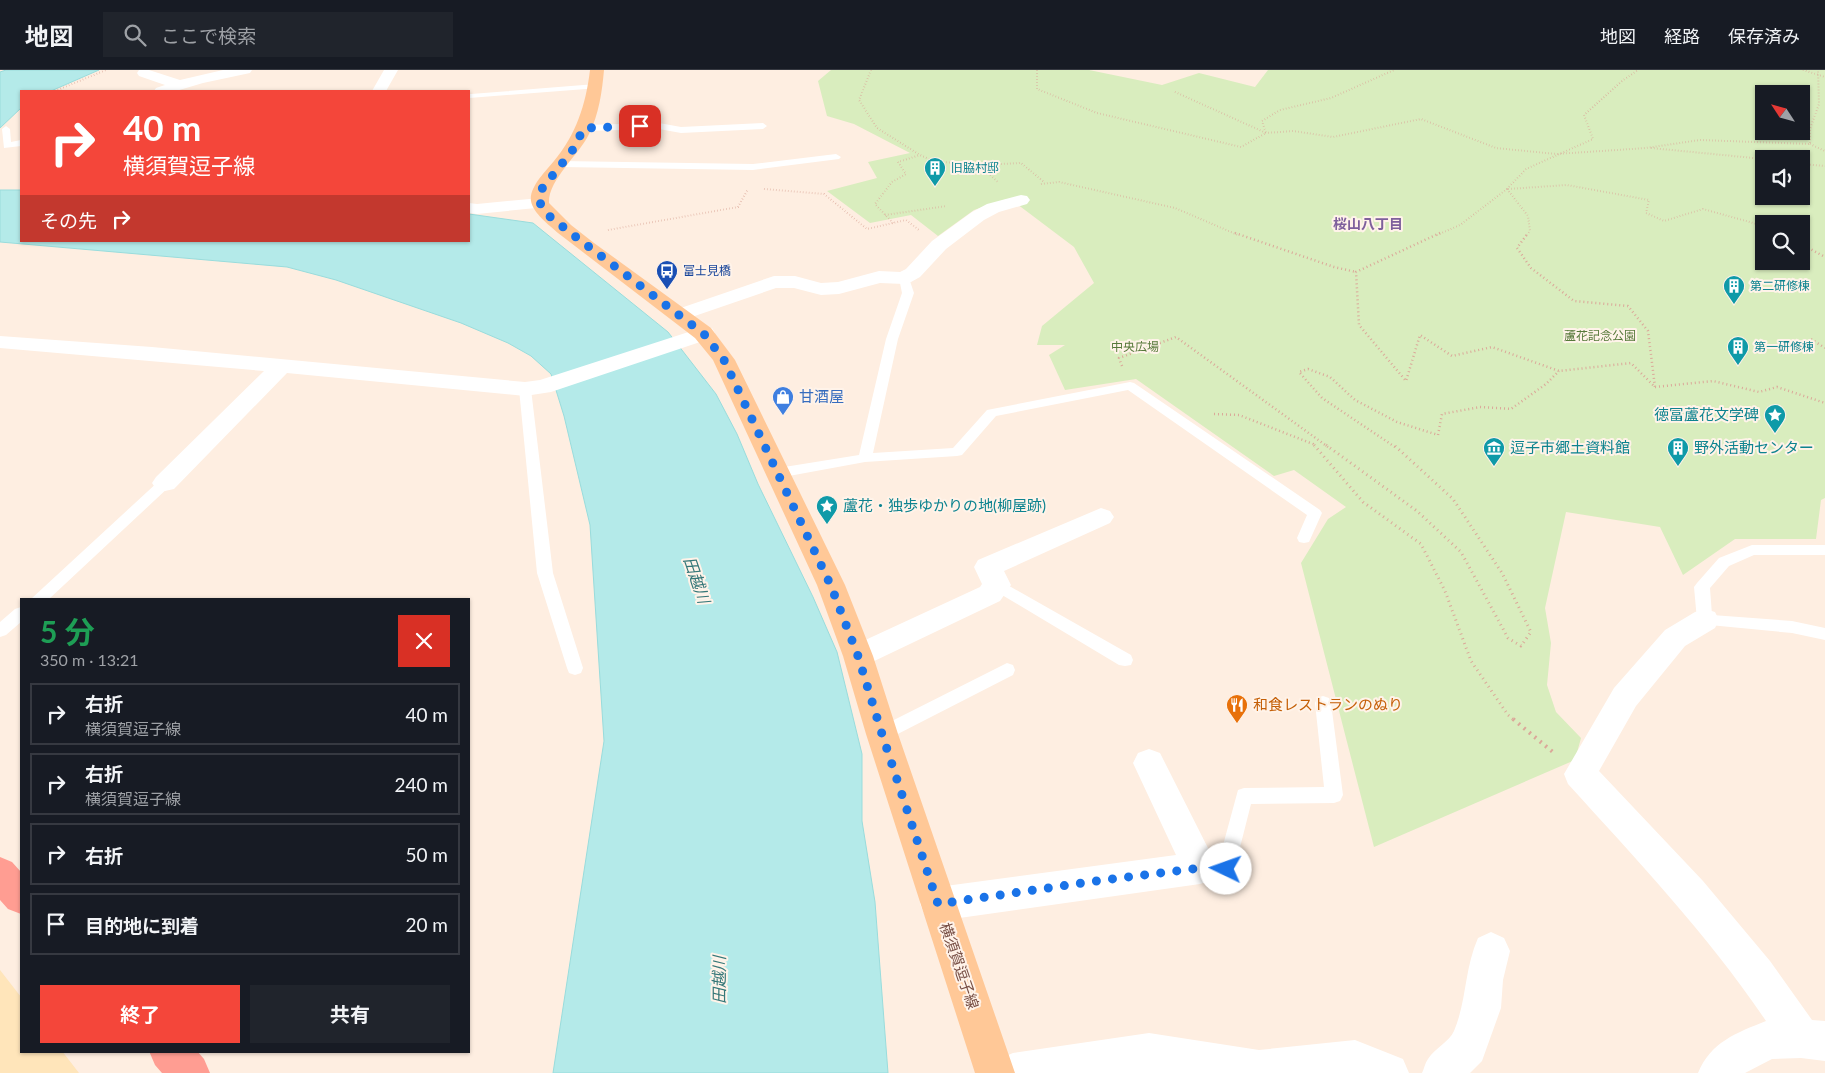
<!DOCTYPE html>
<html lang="ja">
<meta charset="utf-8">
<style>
body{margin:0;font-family:Lato,"Noto Sans JP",sans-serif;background:#20242c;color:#f1f3f6;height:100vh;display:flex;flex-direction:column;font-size:19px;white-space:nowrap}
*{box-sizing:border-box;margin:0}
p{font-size:16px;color:#9ea1a6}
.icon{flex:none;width:28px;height:28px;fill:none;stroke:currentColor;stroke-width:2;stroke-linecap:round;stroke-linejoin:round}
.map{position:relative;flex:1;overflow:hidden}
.panel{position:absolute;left:20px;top:528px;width:450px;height:455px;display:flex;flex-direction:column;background:#171b24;border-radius:0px;box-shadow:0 1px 4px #0004}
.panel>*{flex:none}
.hud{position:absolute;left:20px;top:20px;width:450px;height:152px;border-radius:0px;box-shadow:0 1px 4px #0004;background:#f4463a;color:#fff;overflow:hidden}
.needle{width:32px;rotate:306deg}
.tools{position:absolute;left:1755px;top:15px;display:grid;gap:10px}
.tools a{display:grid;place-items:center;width:55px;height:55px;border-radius:0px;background:#171b24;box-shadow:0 1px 4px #0004;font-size:25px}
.pin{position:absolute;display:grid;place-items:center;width:42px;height:42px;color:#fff;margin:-21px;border-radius:10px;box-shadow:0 2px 8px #0006}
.me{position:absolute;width:55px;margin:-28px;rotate:273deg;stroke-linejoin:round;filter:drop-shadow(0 0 4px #0008)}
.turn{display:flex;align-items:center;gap:18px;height:105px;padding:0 20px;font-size:22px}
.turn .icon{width:65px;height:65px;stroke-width:2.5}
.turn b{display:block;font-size:35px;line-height:42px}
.then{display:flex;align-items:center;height:48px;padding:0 20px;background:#0003;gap:10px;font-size:19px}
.round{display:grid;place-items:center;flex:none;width:52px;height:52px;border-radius:0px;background:#20242c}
.summary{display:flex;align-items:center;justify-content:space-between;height:85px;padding:0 20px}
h1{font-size:30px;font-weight:700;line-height:38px;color:#1e9e55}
.button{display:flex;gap:10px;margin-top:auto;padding:10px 20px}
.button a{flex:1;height:58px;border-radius:0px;background:#f4463a;color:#fff;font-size:20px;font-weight:700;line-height:58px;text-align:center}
.button a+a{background:#20242c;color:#f1f3f6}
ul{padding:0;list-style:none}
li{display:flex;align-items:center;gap:15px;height:62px;margin:0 10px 8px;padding:0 10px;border:2px solid #363941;border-radius:0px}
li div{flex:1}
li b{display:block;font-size:19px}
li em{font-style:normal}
header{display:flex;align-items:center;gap:30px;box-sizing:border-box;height:70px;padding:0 25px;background:#171b24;border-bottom:1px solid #363941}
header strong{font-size:24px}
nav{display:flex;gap:28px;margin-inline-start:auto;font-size:18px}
.search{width:350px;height:45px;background:#20242c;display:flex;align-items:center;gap:12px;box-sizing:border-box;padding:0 18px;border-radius:0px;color:#9ea1a6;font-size:19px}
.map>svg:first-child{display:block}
.green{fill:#d9edbe;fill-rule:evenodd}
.sand{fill:#ffe5ba}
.water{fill:#b4eae9;stroke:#99dcdc}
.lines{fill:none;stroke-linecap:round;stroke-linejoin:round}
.path-far3{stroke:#dba899;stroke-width:2;stroke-dasharray:0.5 2.5;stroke-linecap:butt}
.path-far2{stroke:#dba899;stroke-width:2.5;stroke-dasharray:1 3;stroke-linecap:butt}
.path-far1{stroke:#dba899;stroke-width:3;stroke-dasharray:1 4;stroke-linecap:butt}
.path{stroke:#dba899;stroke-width:4;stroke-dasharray:2 5;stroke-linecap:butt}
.lane{fill:#fff;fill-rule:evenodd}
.street{fill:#fff;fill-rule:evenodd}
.primary{fill:#ffc897;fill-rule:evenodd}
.highway{fill:#ff9d92;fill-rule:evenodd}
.route{stroke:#1a73e8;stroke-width:9;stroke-dasharray:0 16.2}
.labels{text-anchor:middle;stroke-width:4;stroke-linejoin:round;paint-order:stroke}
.far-culture-label{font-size:12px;fill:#0d838f;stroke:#fff3e9;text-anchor:start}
.far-transit-label{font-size:12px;fill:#164399;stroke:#fff3e9;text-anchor:start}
.far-park-label{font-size:12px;fill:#57793a;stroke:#fff3e9}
.far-neighbourhood-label{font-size:14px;font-weight:bold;fill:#7e609c;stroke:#fff3e9}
.shop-label{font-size:15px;fill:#366cbe;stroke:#fff3e9;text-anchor:start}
.culture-label{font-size:15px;fill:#0d838f;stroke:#fff3e9;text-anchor:start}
.food-label{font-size:15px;fill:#c56008;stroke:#fff3e9;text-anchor:start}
.street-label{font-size:15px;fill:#784f45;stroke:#fff3e9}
.water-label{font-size:16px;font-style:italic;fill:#357778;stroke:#fff3e9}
</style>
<header>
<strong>地図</strong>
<div class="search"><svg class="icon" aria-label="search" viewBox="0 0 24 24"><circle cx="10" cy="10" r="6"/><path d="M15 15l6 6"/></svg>ここで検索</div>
<nav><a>地図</a><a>経路</a><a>保存済み</a></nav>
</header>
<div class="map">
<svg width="1825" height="1003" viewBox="0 0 1825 1003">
<rect width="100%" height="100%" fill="#feeee1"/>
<path class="green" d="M831 0H1089L1162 15 1199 3 1255 17 1268 0H1825V428L1821 430 1816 469H1735L1683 505 1660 457 1566 442 1545 538 1551 573 1547 615 1556 642 1581 668 1575 690 1374 777 1301 493 1328 449 1346 437 1294 400 1274 406 1136 309 1065 320 1049 285 1065 275H1037L1042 256 1094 213 1074 177 1013 131 1007 129 974 140 938 166 911 145 870 153 827 121 877 108 868 92 910 83 854 54 827 46 818 11ZM1764 24H1801V61H1764ZM1764 89H1801V126H1764ZM1764 154H1801V191H1764Z"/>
<path class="sand" d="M0 900 21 927V981H62L79 1003H0Z"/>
<path class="water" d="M6 0H99L51 21H21V38L0 58V2Z
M0 120H21V171H469V144L533 153 668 262 716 324 737 364 758 414 813 527 837 582 862 684V751L875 832 888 1003H553L604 671 590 455 564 346 551 304 531 286 508 273 461 253 336 210 287 197 0 172Z"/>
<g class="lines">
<path class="path-far3" d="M871 0 859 30 877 58 920 85 933 91 979 95 999 113
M1037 0V19L1097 43 1241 77 1266 63 1262 51 1280 40 1331 28 1394 0
M1803 0 1825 7
M55 21 106 0
M1175 22 1266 63 1293 61 1333 67 1421 49 1496 78 1556 84 1646 78 1700 70 1810 74V59L1819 34 1818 0
M1810 74 1825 81
M1651 78 1764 89
M1801 94 1825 96
M980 95 1021 93 1044 112
M1041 114 1059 112 1175 138 1238 165
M764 119 824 124 867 159 906 150 919 160
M1507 119 1528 146 1530 161 1527 165
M1507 119 1526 99 1593 69 1584 45 1622 11 1638 0
M1508 119 1567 115 1649 130 1646 143 1664 151 1703 139 1764 156
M885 145 947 136
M893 153 875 134 892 112 906 104 898 92 920 85
M608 160 738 137 748 119
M1437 165 1460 155 1507 119"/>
<path class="path-far2" d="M1235 163 1334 197 1356 202
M1440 163 1356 202 1359 255 1406 311 1420 265 1452 286 1492 277 1559 301 1631 293 1655 317 1648 261 1628 236 1574 231 1531 198 1517 178 1528 163
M1801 174 1825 187
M1811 269 1825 278
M1122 296 1119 288 1176 267 1328 377
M1655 317 1713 311 1759 322 1777 317 1825 333
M1214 344 1239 345 1313 374 1315 377
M1395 377 1322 328 1299 302 1308 299 1330 307 1355 330 1397 352 1438 365 1442 344 1480 337 1511 339 1546 314 1559 301"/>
<path class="path-far1" d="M1314 375 1363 432 1421 474 1445 521 1471 591 1508 645 1514 650
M1326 375 1417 441 1461 482 1508 568 1521 576 1531 562 1502 503 1453 429 1394 375"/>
<path class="path" d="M1513 649 1554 683"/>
<path class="lane" d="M596 14H599V18L469 28V24H471Z
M659 53 681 57 763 53 767 56 763 59 681 63 659 59 584 61 580 58 584 55Z
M6 56 10 59 11 72 21 70V76L4 78 2 59Z
M836 84 841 87 839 89 753 100 561 97 556 94 561 91 753 94Z
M904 205 909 208 914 223 898 269 873 383 953 378 987 340 1130 312 1134 313 1320 440 1322 443 1309 472 1304 473 1299 472 1297 468 1307 445 1128 320 996 346 962 385 957 386 865 392 778 408 773 406 771 403 773 400 778 398 859 385 886 269 902 223 899 208Z
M525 315 531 319 553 503 583 598 581 603 575 605 569 603 567 598 537 503 519 319Z
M165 408 170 410 172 413 170 416 49 529H31L160 410Z
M1752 475H1825V485H1754L1729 496 1710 518 1712 545 1792 551 1825 558V570L1792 563 1699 554 1697 550 1694 517 1697 513 1719 488Z
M997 509 1131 585 1133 590 1131 595 1125 596 1119 595 992 519 989 515 992 511Z
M21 537V552L6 565 0 567V552L15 539Z
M1007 593 1013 595 1015 600 1013 605 888 669 882 671 876 669 873 664 876 659Z
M1323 626 1329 628 1331 633 1343 725 1340 731 1334 733 1251 734 1233 805C1221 810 1205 809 1193 804L1190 798 1193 792 1200 789 1219 790 1238 720 1244 718 1324 717 1315 633 1317 628Z"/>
<path class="street" d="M139 0H149L180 10 223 0H252L250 3 203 13 176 21H154L156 18 165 15 139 6 137 3Z
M384 0H398L386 21H372Z
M1021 125 1027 126 1030 130 1027 134 999 142 984 150 946 179 920 207 911 212 904 214 880 213 839 224 821 225 794 218H776L686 249 679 251 672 249 669 245 672 241 774 206H795L821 213 838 212 879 201 900 202 906 199 932 171 972 142 987 134Z
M540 128 546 129 549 133 546 137 477 144 469 143V133L477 134Z
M704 257 712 258 715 263 712 268 551 322 525 326 287 303 174 419 165 421 156 419 152 413 156 407 264 301 0 278V266L152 277 525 312 540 310Z
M1101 438 1110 441 1114 447 1110 453 1004 501 1011 515 1000 531 868 594 858 598 848 594 843 586 848 578 980 517 982 514 974 497 978 490Z
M1705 539 1715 542 1719 550 1715 558 1685 576 1636 636 1599 701 1703 811 1770 891 1812 950 1825 951V991L1801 988 1772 989 1745 1003H1698C1711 972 1736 963 1766 951 1708 865 1637 790 1568 714L1564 704 1614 618 1665 560 1695 542Z
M1149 679 1160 683 1212 786 1218 798 1212 810 1200 814 938 851 925 846 920 834 925 822 938 817 1176 785 1133 693 1138 683Z
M1491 862 1504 868 1510 881 1503 910 1501 938 1482 991 1470 1003H1422C1424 999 1425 993 1428 989 1435 978 1449 972 1454 961 1467 930 1464 900 1478 868Z
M1149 963 1259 980 1355 970 1403 989 1409 1003H993L999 989 1013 983Z"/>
<path class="primary" d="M590 0H604C602 22 599 44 589 64 579 85 548 110 549 133L571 155 594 173 711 258 735 290 845 515 873 586 898 664 1015 1003H975L866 664 843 586 817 515 713 290 695 268 558 163C549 155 533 143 531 131 529 117 546 101 554 91 576 65 586 34 590 0Z"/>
<path class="highway" d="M0 787 12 792 21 802V844L8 839 0 830Z
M149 981H197L204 989 210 1003H162L155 995Z"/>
</g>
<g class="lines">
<path class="route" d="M640 56 584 58 572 81 541 120 540 133 548 145 576 167 704 264 724 290 831 516 858 586 882 664 938 834 1096 811 1200 798 1226 799"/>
</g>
<defs>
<g id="building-pin" transform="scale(1.125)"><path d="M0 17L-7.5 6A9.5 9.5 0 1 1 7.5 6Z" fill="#0f9aa8" stroke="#fff3e9"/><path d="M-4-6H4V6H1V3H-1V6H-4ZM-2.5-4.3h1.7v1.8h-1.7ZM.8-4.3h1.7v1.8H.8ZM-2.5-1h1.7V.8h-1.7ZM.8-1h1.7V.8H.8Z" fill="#fff"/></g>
<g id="bus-pin" transform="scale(1.125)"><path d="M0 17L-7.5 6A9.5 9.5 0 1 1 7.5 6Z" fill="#1a4fb4" stroke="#fff3e9"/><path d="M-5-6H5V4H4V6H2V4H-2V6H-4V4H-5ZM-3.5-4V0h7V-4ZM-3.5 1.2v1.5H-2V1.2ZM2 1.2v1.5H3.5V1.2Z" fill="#fff"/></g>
<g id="shop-pin" transform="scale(1.125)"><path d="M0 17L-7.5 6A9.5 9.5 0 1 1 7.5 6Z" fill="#3f7fe0" stroke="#fff3e9"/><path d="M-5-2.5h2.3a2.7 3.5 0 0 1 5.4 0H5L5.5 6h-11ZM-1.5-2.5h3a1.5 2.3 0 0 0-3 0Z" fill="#fff"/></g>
<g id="sight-pin" transform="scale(1.125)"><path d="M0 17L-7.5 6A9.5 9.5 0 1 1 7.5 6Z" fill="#0f9aa8" stroke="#fff3e9"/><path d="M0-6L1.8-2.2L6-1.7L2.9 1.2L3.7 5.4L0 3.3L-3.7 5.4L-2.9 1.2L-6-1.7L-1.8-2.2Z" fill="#fff"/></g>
<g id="museum-pin" transform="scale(1.125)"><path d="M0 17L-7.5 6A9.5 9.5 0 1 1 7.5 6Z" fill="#0f9aa8" stroke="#fff3e9"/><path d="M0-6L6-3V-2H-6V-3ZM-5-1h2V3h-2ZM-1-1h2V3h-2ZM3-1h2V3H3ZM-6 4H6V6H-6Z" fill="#fff"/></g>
<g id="restaurant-pin" transform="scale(1.125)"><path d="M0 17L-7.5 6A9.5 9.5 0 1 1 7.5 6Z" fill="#e8710a" stroke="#fff3e9"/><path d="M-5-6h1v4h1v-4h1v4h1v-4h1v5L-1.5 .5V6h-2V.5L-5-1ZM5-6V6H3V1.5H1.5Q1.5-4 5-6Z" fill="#fff"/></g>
</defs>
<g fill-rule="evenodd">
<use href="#building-pin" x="935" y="98"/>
<use href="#bus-pin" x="667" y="201"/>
<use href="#building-pin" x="1734" y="216"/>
<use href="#building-pin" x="1738" y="277"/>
<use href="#shop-pin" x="783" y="327"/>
<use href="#sight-pin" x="1775" y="345"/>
<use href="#museum-pin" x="1494" y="378"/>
<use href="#building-pin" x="1678" y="378"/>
<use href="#sight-pin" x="827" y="436"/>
<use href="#restaurant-pin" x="1237" y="635"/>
</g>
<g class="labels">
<g class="far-culture-label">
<text x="951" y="102">旧脇村邸</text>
<text x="1750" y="220">第二研修棟</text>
<text x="1754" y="281">第一研修棟</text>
</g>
<g class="far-transit-label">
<text x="683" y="205">富士見橋</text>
</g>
<g class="far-park-label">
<text x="1600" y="270">蘆花記念公園</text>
<text x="1135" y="281">中央広場</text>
</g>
<g class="far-neighbourhood-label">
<text x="1368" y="159">桜山八丁目</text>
</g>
<g class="shop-label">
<text x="799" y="332">甘酒屋</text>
</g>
<g class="culture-label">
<text x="1759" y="350" text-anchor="end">徳冨蘆花文学碑</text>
<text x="1510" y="383">逗子市郷土資料館</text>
<text x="1694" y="383">野外活動センター</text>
<text x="843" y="441">蘆花・独歩ゆかりの地(柳屋跡)</text>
</g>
<g class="food-label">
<text x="1253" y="640">和食レストランのぬり</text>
</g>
<g class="street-label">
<text transform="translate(959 896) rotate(71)" y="5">横須賀逗子線</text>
</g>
<g class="water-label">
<text transform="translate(697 510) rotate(71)" y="6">田越川</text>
<text transform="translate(719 910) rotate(-90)" y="6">田越川</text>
</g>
</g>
</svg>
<div class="tools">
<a><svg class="needle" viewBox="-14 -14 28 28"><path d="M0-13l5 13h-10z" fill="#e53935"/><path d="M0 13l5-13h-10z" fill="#9ea1a6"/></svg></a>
<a><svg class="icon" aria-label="sound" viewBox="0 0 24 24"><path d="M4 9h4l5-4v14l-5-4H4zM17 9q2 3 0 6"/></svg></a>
<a><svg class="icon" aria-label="search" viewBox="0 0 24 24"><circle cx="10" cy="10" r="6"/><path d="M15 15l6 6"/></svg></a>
</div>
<div class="pin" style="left:640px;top:56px;background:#d93025"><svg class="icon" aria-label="arrive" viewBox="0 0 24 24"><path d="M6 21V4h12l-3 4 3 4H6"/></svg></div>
<svg class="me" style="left:1226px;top:799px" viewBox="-20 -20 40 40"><circle r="19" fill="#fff"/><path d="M0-13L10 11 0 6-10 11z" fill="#1a73e8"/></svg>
<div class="hud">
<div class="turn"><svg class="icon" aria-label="right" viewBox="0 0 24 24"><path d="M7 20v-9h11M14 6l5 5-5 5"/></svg><div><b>40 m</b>横須賀逗子線</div></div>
<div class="then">その先<svg class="icon" aria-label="right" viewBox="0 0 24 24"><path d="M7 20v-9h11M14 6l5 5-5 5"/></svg></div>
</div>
<section class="panel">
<div class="summary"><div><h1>5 分</h1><p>350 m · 13:21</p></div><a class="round" style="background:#d93025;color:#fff"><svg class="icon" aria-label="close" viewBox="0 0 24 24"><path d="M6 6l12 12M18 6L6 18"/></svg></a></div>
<ul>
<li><svg class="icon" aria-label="right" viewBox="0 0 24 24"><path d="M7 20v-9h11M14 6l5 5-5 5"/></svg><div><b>右折</b><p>横須賀逗子線</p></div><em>40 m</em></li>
<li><svg class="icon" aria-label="right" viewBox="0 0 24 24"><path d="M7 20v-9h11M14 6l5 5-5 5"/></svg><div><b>右折</b><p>横須賀逗子線</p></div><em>240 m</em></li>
<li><svg class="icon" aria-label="right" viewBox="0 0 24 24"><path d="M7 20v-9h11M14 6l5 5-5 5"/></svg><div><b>右折</b></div><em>50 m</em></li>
<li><svg class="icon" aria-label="arrive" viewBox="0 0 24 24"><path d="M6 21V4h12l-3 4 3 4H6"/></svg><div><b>目的地に到着</b></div><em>20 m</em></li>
</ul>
<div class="button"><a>終了</a><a>共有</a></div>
</section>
</div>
